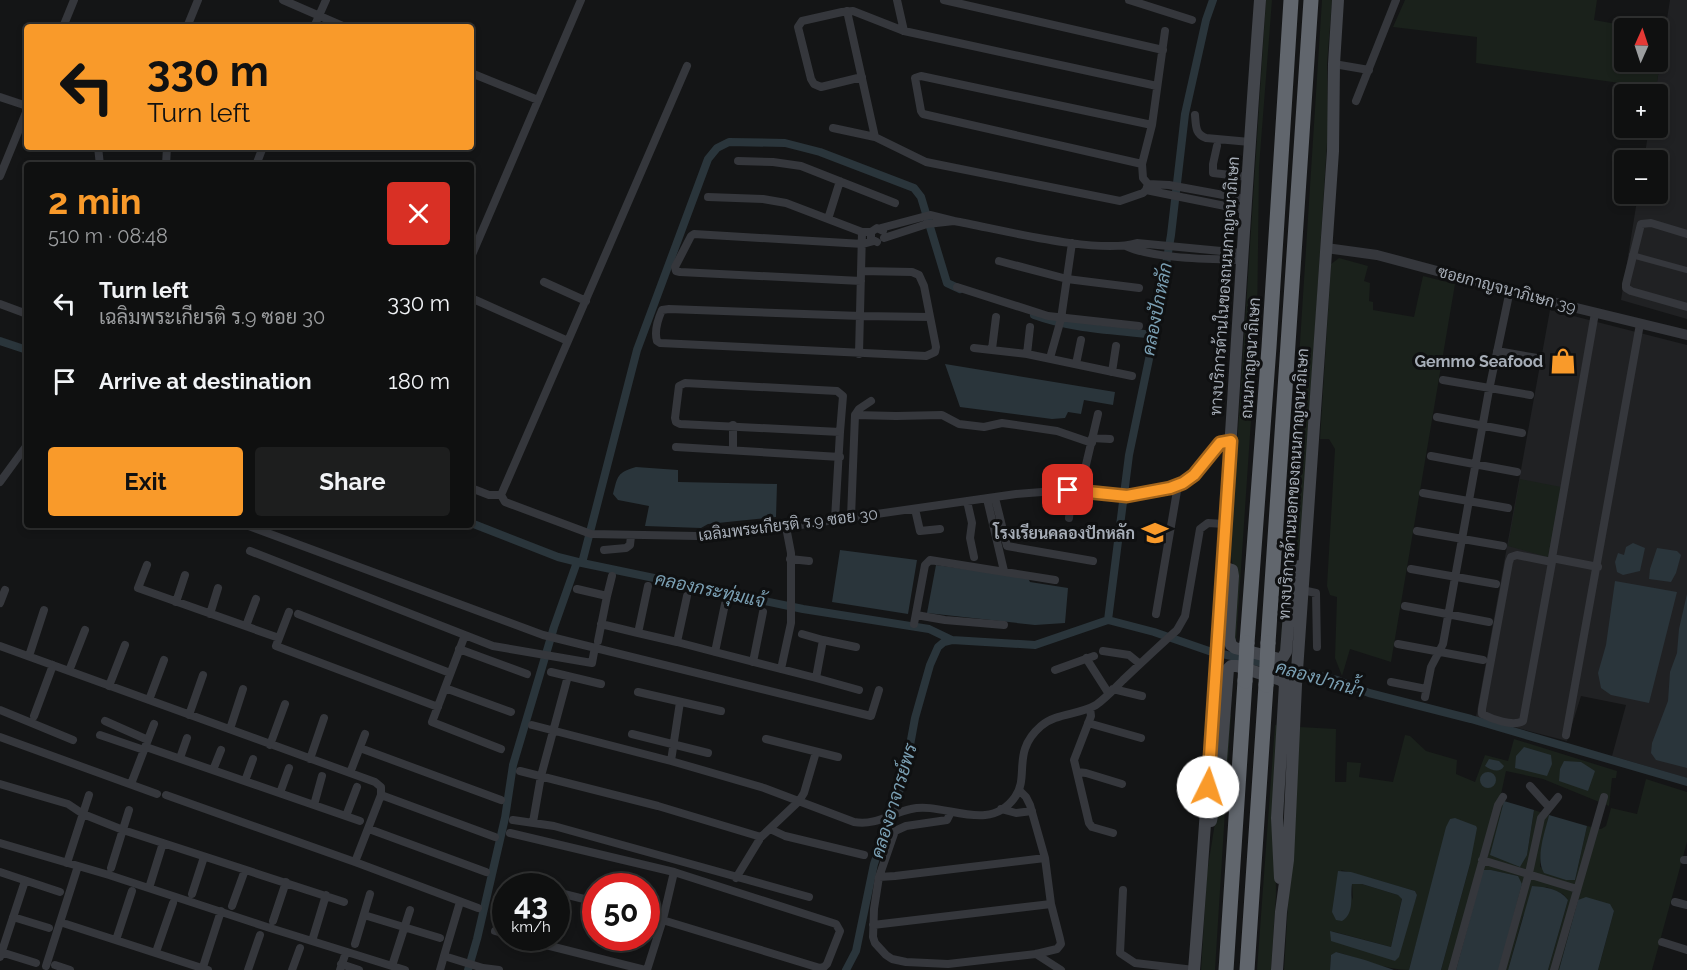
<!DOCTYPE html>
<meta charset="utf-8">
<style>
body{margin:0;font-family:Raleway,Sarabun,sans-serif;background:#1d1e1e;color:#f1f3f6;height:100vh;display:flex;flex-direction:column;font-size:22px;white-space:nowrap}
*{box-sizing:border-box;margin:0}
p{font-size:20px;color:#9b9d9f}
.icon{flex:none;width:33px;height:33px;fill:none;stroke:currentColor;stroke-width:2;stroke-linecap:round;stroke-linejoin:round}
.map{position:relative;flex:1;overflow:hidden}
.side{position:absolute;left:24px;top:162px;width:450px;height:366px;display:flex;flex-direction:column;background:#0f1010;border-radius:6px;box-shadow:0 3px 9px #0003,0 0 0 2px #2f3030}
.side>*{flex:none}
.top-card{position:absolute;left:24px;top:24px;width:450px;height:126px;border-radius:6px;box-shadow:0 3px 9px #0003,0 0 0 2px #2f3030;background:#f99a2a;color:#111;overflow:hidden}
.needle{width:39px;rotate:3deg}
.buttons{position:absolute;left:1614px;top:18px;display:grid;gap:12px}
.buttons a{display:grid;place-items:center;width:54px;height:54px;border-radius:6px;background:#0f1010;box-shadow:0 3px 9px #0003,0 0 0 2px #2f3030;font-size:30px}
.speed{position:absolute;left:492px;top:873px;display:flex;gap:12px;font-size:30px;font-weight:700;text-align:center}
.speed>*{display:grid;place-content:center;width:78px;height:78px;border-radius:50%;background:#0f1010;box-shadow:0 3px 9px #0003,0 0 0 2px #2f3030;line-height:1}
.speed small{font-size:15px;font-weight:400}
.speed .limit{border:9px solid #d22;background:#fff;color:#111}
.pin{position:absolute;display:grid;place-items:center;width:51px;height:51px;color:#fff;margin:-26px;border-radius:12px;box-shadow:0 3px 9px #0006}
.me{position:absolute;width:66px;margin:-33px;rotate:4deg;stroke-linejoin:round;filter:drop-shadow(0 0 4px #0008)}
.turn{display:flex;align-items:center;gap:21px;height:126px;padding:0 24px;font-size:27px}
.turn .icon{width:78px;height:78px;stroke-width:2.5}
.turn b{display:block;font-size:42px;line-height:51px}
.round{display:grid;place-items:center;flex:none;width:63px;height:63px;border-radius:6px;background:#1d1e1e}
.summary{display:flex;align-items:center;justify-content:space-between;height:102px;padding:0 24px}
h1{font-size:36px;font-weight:700;line-height:45px;color:#f99a2a}
.action{display:flex;gap:12px;margin-top:auto;padding:12px 24px}
.action a{flex:1;height:69px;border-radius:6px;background:#f99a2a;color:#111;font-size:24px;font-weight:700;line-height:69px;text-align:center}
.action a+a{background:#1d1e1e;color:#f1f3f6}
ul{padding:0;list-style:none}
li{display:flex;align-items:center;gap:18px;height:78px;padding:0 24px}
li div{flex:1}
li b{display:block;font-size:22px}
li em{font-style:normal}
.map>svg:first-child{display:block}
.built{fill:#202123}
.green{fill:#1a211b;fill-rule:evenodd}
.water{fill:#2a353b}
.lines{fill:none;stroke-linecap:round;stroke-linejoin:round}
.canal{stroke:#2a353b;stroke-width:8}
.pedestrian{stroke:#35373c;stroke-width:6}
.minor{stroke:#35373c;stroke-width:8}
.tertiary{stroke:#35373c;stroke-width:10}
.secondary{stroke:#43464c;stroke-width:12}
.motorway{stroke:#61666d;stroke-width:15}
.motorway-bridge{stroke:#61666d;stroke-width:15}
.route-casing{stroke:#a2641b;stroke-width:15}
.route{stroke:#f99a2a;stroke-width:10}
.labels{text-anchor:middle;stroke-width:6;stroke-linejoin:round;paint-order:stroke}
.street-label{font-size:16px;fill:#a6adb7;stroke:#0f1011}
.poi-label{font-size:16px;font-weight:bold;fill:#a6adb7;stroke:#0f1011;text-anchor:end}
.water-label{font-size:18px;font-style:italic;fill:#7ba0b4;stroke:#0f1011}
</style>
<div class="map">
<svg width="1687" height="970" viewBox="0 0 1687 970">
<rect width="100%" height="100%" fill="#141516"/>
<path class="built" d="M1670 0H1687V319L1621 300 1638 194H1658V160H1644L1649 128H1658V94H1655Z
M1550 310 1687 345V778L1612 756 1626 705 1581 696 1567 741 1476 717Z"/>
<path class="green" d="M1266 0H1272L1259 167 1257 331 1236 642 1233 641V566L1230 553Z
M1322 0H1332L1327 64 1328 128 1301 544 1290 570 1280 654Z
M1405 0H1597L1594 20 1638 28H1624V62H1658V32L1665 33 1656 88 1476 63 1477 37 1393 27Z
M1339 258 1368 266 1364 281 1370 283 1369 301 1373 302V310L1414 317 1423 276 1455 284 1391 662 1350 649 1342 676 1335 658 1337 597 1330 595 1327 586 1335 449 1329 439H1320L1331 264Z
M1520 479 1561 487 1548 557 1508 546Z
M1226 714 1231 715 1215 970H1201L1207 873 1220 791Z
M1275 725 1280 726 1275 819 1276 895 1271 970H1257Z
M1299 727 1336 729 1335 782H1346L1347 762 1361 763 1359 777 1393 782 1405 735 1410 736 1426 751 1457 760 1456 774 1475 782 1485 755 1508 761 1514 739 1617 771 1616 778H1612L1609 806 1543 779 1506 771 1500 799 1504 801 1527 855 1534 810 1549 815 1541 850 1540 867 1575 880 1587 826 1601 829 1606 826 1611 808 1637 814 1646 779 1687 792V842L1652 970H1598L1614 911 1578 900 1559 970H1548L1568 900 1563 894 1546 887 1523 916 1508 970H1499L1518 876 1490 870 1483 871 1456 970H1441L1470 864 1450 819 1409 970C1385 970 1360 958 1336 952L1331 956 1330 970H1284ZM1341 870 1415 891 1417 895 1395 961 1331 931 1391 947 1402 898 1398 895 1362 884H1352L1353 900Z"/>
<path class="water" d="M945 364 1115 392 1113 405 1084 400 1081 414 1068 412 1065 418 1052 419 960 407Z
M636 467 678 470V482L777 484 776 517 708 524 701 528 645 526 649 506 618 500 613 494C618 475 617 473 636 467Z
M1633 543 1645 548 1640 571 1623 575 1617 572 1615 562 1618 553 1624 555 1626 547Z
M1657 548 1677 551 1681 555 1676 573 1671 582 1649 579 1650 569Z
M840 550 917 560 908 614 832 602Z
M936 565 1028 578 1030 582 1068 588 1065 623 1035 625 927 613Z
M1615 581 1677 592 1649 703 1611 695 1601 688 1598 673 1606 645Z
M1687 594V768L1656 760 1651 753 1652 743 1668 701 1670 672 1677 653 1679 629Z
M1524 747 1551 755 1552 764 1547 776 1515 768 1516 756Z
M1489 759 1499 761 1504 766C1500 774 1491 770 1485 766Z
M1564 761 1581 762 1595 771 1588 791 1559 781 1560 769Z
M1480 780a8 8 0 1 1 16 0a8 8 0 1 1-16 0Z
M1504 801 1534 810 1527 855 1520 867 1490 855Z
M1549 815 1587 826 1575 880H1566L1544 873C1535 858 1545 832 1549 815Z
M1455 818 1476 826 1477 828 1470 864 1441 970H1409L1446 827 1450 819Z
M1483 870H1491L1518 876 1522 884 1499 970H1456Z
M1338 871 1351 872 1415 891 1417 895 1399 957 1395 961 1331 941 1330 931 1391 947 1402 899 1398 895 1362 884H1352C1350 897 1355 913 1342 921L1336 920 1332 912Z
M1532 886C1546 887 1560 889 1568 900L1548 970H1508Z
M1586 897 1610 904 1614 911 1598 970H1559L1578 900Z
M1336 952 1365 960 1394 970H1330L1331 955Z"/>
<g class="lines">
<path class="canal" d="M1034 315C1072 329 1114 330 1154 335
M0 341 27 350
M471 523 558 557 582 563 803 609 929 629 952 640
M582 563 637 350 708 159 717 148 729 142 785 143 820 152 914 188 921 197 947 283 960 289
M1108 620 1129 455 1154 335 1171 235 1185 114 1206 20 1213 0
M468 970 477 939 505 818 513 765 554 627 577 562
M846 970 856 951 874 864 904 778 915 718 930 665 938 647 944 642 952 640 1035 645 1108 620 1154 632 1209 651 1337 680 1369 693 1471 719 1687 782"/>
<path class="pedestrian" d="M1632 255 1687 270"/>
<path class="minor" d="M283 0 345 27
M897 0 904 31
M944 0 1163 50
M1129 0 1192 20
M847 11 875 137 926 162 1120 201 1143 193 1146 190 1148 184
M63 27 74 0
M187 27 198 0
M314 27 326 0
M1165 31 1152 125 1142 164 1143 178 1148 184 1169 185 1245 199
M1334 64 1369 70
M471 73 538 100
M862 77 821 87 814 84 811 79 798 27 802 21 842 12 853 11 904 31 1157 86
M0 97 27 106
M1356 101 1396 0
M1195 115C1196 126 1195 134 1206 138L1250 142
M833 128 875 137
M1217 146 1213 164V173L1248 177
M98 147 100 165
M738 161 773 162 801 166 895 203
M1142 164 923 114 921 111 915 78 921 76 1152 125
M166 165 167 147
M256 165 263 147
M0 176 27 110
M1146 190 1245 210
M708 197 763 199 786 203 862 232 859 354
M828 219 840 181
M954 221C999 229 1097 255 1137 243L1242 253
M881 228 930 215 954 221 927 224 884 238
M862 232H871L877 228 883 231
M871 232V239L877 242
M1687 234 1651 223 1641 224 1626 284V288L1631 291 1687 307
M1126 246C1154 259 1210 259 1241 260
M471 257 581 0
M999 261 1067 279 1139 288
M861 271 912 272 919 275 924 286 936 347 935 352 926 356 660 343 657 341C654 331 658 319 662 310L669 309 861 316 930 317
M861 281 680 272 676 271 675 267 691 236 694 234 863 244 874 241
M544 282 586 301
M957 287 1048 316 1139 326
M471 298 568 341 501 495 505 502 591 534 697 536 786 527 1016 494 1068 490 1127 497 1145 494 1183 483 1194 475 1215 447 1219 443 1231 441
M0 304 27 314
M568 341 687 66
M974 348 1027 354 1132 376
M992 349 996 317
M1497 351 1537 358
M1027 354 1030 327
M1050 358 1061 319 1072 243
M1076 364 1081 340
M1112 372 1116 346
M1443 380 1530 395
M685 383 837 391 843 396 840 432 680 424 676 422 675 418 679 386Z
M855 415 896 416 942 415 959 424 984 427 1002 423 1057 431 1092 443
M1437 417 1522 433
M1092 438 1110 439
M676 447 840 457
M733 450V425
M1431 456 1517 472
M0 482 27 445
M471 488 489 495H501
M1080 490 1098 414
M1423 493 1508 508
M995 498 1007 546 1093 561
M987 499 1004 571
M967 501 972 523 970 538 974 557
M915 509 920 531 940 529
M851 517 855 415 859 409 871 401
M1069 518 1072 490
M835 519 840 432
M246 525 543 635 871 716 879 690
M1417 531 1503 546
M604 550 626 548 630 545 631 536
M250 551 493 646 592 663 595 647
M1552 558 1598 567
M790 559 809 561
M1552 562 1517 555 1511 557 1509 562 1482 709V714C1492 719 1513 727 1523 721L1552 562V558L1595 313
M147 565 138 588 279 638
M1411 569 1496 584
M577 589 607 596 612 576
M1302 590 1316 593 1317 647
M176 602 185 575
M0 603 5 590
M1405 606 1489 622
M289 612 276 646 438 707
M210 614 218 588
M298 614 450 673
M1156 614 1178 485
M916 615 945 620 1004 625
M601 624 638 633 648 586
M914 624 925 565 930 560 1055 580
M246 626 256 599
M638 633 677 642 687 596
M465 635 432 722 501 749
M823 640 856 647
M598 641 607 596
M677 642 715 652 725 604
M1398 644 1483 660
M0 646 375 782 381 787V795L355 862
M459 649 527 674
M1103 651 1129 655 1140 664
M715 652 816 678 823 640 802 634
M29 656 44 610
M1086 658 1109 694
M753 662 763 612
M781 669 791 623V553L786 527
M1055 670 1094 656
M69 671 85 630
M551 672 601 684
M816 678 859 690
M1391 682 1426 689
M109 686 125 645
M445 688 511 712
M1113 689 1142 696
M638 692 721 711
M1425 697 1431 667 1443 644 1489 390 1510 290
M149 700 164 660
M1090 708 1091 716 1074 760 1089 823 1092 827 1113 833
M0 710 73 740
M189 715 203 675
M34 716 53 665
M105 721 148 740
M1088 723 1141 738
M532 725 671 761 680 702
M230 729 243 689
M632 734 708 753
M100 735 144 750
M1566 735 1640 324
M0 737 157 794
M766 739 838 757
M270 745 285 704
M146 747 360 821
M360 748 501 800
M180 758 187 738
M310 759 324 718
M671 761 764 788 854 822C876 826 891 813 911 809 944 801 988 835 1015 797 1030 776 1011 752 1041 726 1056 713 1079 715 1096 705 1106 698 1115 688 1123 680 1141 663 1159 646 1177 630L1185 616 1200 529 1208 523 1224 524
M213 770 221 750
M520 771 658 806 761 837
M1077 772 1086 773 1122 784
M350 773 365 734
M245 781 253 759
M0 784 68 804 83 814 123 830 344 902
M131 784 154 724
M1530 786 1549 807
M280 793 289 768
M166 795 355 862 478 908
M381 795 495 837
M314 805 322 776
M1001 809 1016 813 1032 811
M951 812 947 820 906 826 895 831 879 877 874 909 873 937 875 943 886 955 892 959 906 962 948 964 1036 954 1057 949 1061 944 1060 939 1051 904 1045 858 1030 805 1026 797 1019 790
M346 816 357 787
M513 820 554 826 809 897
M533 822 541 776 568 676
M369 829 486 872
M770 829 785 836 864 855
M510 833 674 872 836 924 840 931 827 964 824 967 820 968 646 915
M0 843 109 875 270 928 405 970
M1482 860 1577 889
M1684 860H1687
M67 863 89 795
M111 868 129 810
M0 872 60 892
M879 877 895 876 1045 858
M736 878 761 837 799 801 804 793 816 752
M511 881 534 886
M149 888 163 843
M1123 890 1120 953 1135 963 1194 970
M556 892 596 902
M192 894 204 857
M1675 902 1687 905
M232 906 245 870
M364 915 440 938
M13 917 49 928
M273 921 286 882
M66 924 208 970
M873 925 1051 904
M495 931 506 934
M518 938 645 970
M116 940 132 891
M312 941 326 895
M1662 942 1687 950
M355 944 370 894
M1 952 36 963
M156 952 173 903
M1036 954 1061 970
M444 956 460 902
M0 957 25 881
M341 964 359 970
M55 965 70 970
M46 966 78 866
M392 966 410 910
M202 970 221 911
M248 970 260 935
M292 970 300 948
M340 970 346 952
M440 970 444 956 483 968 499 970
M647 970 663 919 674 872
M1452 970 1498 805 1503 797
M1502 970 1529 873 1541 818 1558 797
M1554 970 1604 797"/>
<path class="tertiary" d="M1326 248 1377 255 1564 305 1687 335"/>
<path class="secondary" d="M1222 567 1232 570 1233 576 1229 638 1231 645 1235 648 1279 659 1283 657 1286 652 1292 575 1296 567 1303 565
M1211 821 1220 773 1228 669 1231 666H1237L1281 680 1285 684 1277 818 1280 878
M1194 970C1220 647 1236 323 1260 0
M1277 970 1281 912 1288 860 1296 685 1333 151 1334 64 1338 0"/>
<path class="motorway" d="M1247 643 1269 347 1291 0
M1268 643 1311 0
M1226 970 1245 681
M1247 970 1266 685"/>
<path class="motorway-bridge" d="M1245 681 1247 643
M1266 685 1268 643"/>
</g>
<g class="lines">
<g class="route-casing">
<path id="route" d="M1068 490 1127 496 1170 488 1183 483 1194 475 1220 443 1231 441 1208 787"/>
</g>
<use href="#route" class="route"/>
</g>
<defs>
<g id="shop-bare" transform="scale(2.07)"><path d="M-5-2.5h2.3a2.7 3.5 0 0 1 5.4 0H5L5.5 6h-11ZM-1.5-2.5h3a1.5 2.3 0 0 0-3 0Z" fill="#f99a2a" stroke="#0f1011" stroke-width="2.5" paint-order="stroke"/></g>
<g id="school-bare" transform="scale(2.07)"><path d="M0-5L7-2L0 1L-7-2ZM-4 1L0 2.5L4 1V4Q0 6-4 4Z" fill="#f99a2a" stroke="#0f1011" stroke-width="2.5" paint-order="stroke"/></g>
</defs>
<g fill-rule="evenodd">
<use href="#shop-bare" x="1563" y="361"/>
<use href="#school-bare" x="1155" y="533"/>
</g>
<g class="labels">
<g class="street-label">
<text transform="translate(1224 286) rotate(-86)" y="6">ทางบริการด้านในของถนนกาญจนาภิเษก</text>
<text transform="translate(1507 289) rotate(15)" y="6">ซอยกาญจนาภิเษก 39</text>
<text transform="translate(1250 358) rotate(-86)" y="6">ถนนกาญจนาภิเษก</text>
<text transform="translate(1293 484) rotate(-86)" y="6">ทางบริการด้านนอกของถนนกาญจนาภิเษก</text>
<text transform="translate(788 524) rotate(-7)" y="6">เฉลิมพระเกียรติ ร.9 ซอย 30</text>
</g>
<g class="poi-label">
<text x="1543" y="367">Gemmo Seafood</text>
<text x="1135" y="539">โรงเรียนคลองปักหลัก</text>
</g>
<g class="water-label">
<text transform="translate(1157 309) rotate(-79)" y="6">คลองปักหลัก</text>
<text transform="translate(710 590) rotate(12)" y="6">คลองกระทุ่มแจ้</text>
<text transform="translate(1320 679) rotate(16)" y="6">คลองปากน้ำ</text>
<text transform="translate(894 801) rotate(-73)" y="6">คลองอาจารย์พร</text>
</g>
</g>
</svg>
<div class="buttons">
<a><svg class="needle" viewBox="-14 -14 28 28"><path d="M0-13l5 13h-10z" fill="#e53935"/><path d="M0 13l5-13h-10z" fill="#9b9d9f"/></svg></a>
<a>+</a>
<a>−</a>
</div>
<div class="speed"><div>43<small>km/h</small></div><div class="limit">50</div></div>
<div class="pin" style="left:1068px;top:490px;background:#d93025"><svg class="icon" aria-label="arrive" viewBox="0 0 24 24"><path d="M6 21V4h12l-3 4 3 4H6"/></svg></div>
<svg class="me" style="left:1208px;top:787px" viewBox="-20 -20 40 40"><circle r="19" fill="#fff"/><path d="M0-13L10 11 0 6-10 11z" fill="#f99a2a"/></svg>
<div class="top-card">
<div class="turn"><svg class="icon" aria-label="left" viewBox="0 0 24 24"><path d="M17 20v-9H6M10 6l-5 5 5 5"/></svg><div><b>330 m</b>Turn left</div></div>
</div>
<section class="side">
<div class="summary"><div><h1>2 min</h1><p>510 m · 08:48</p></div><a class="round" style="background:#d93025;color:#fff"><svg class="icon" aria-label="close" viewBox="0 0 24 24"><path d="M6 6l12 12M18 6L6 18"/></svg></a></div>
<ul>
<li><svg class="icon" aria-label="left" viewBox="0 0 24 24"><path d="M17 20v-9H6M10 6l-5 5 5 5"/></svg><div><b>Turn left</b><p>เฉลิมพระเกียรติ ร.9 ซอย 30</p></div><em>330 m</em></li>
<li><svg class="icon" aria-label="arrive" viewBox="0 0 24 24"><path d="M6 21V4h12l-3 4 3 4H6"/></svg><div><b>Arrive at destination</b></div><em>180 m</em></li>
</ul>
<div class="action"><a>Exit</a><a>Share</a></div>
</section>
</div>
